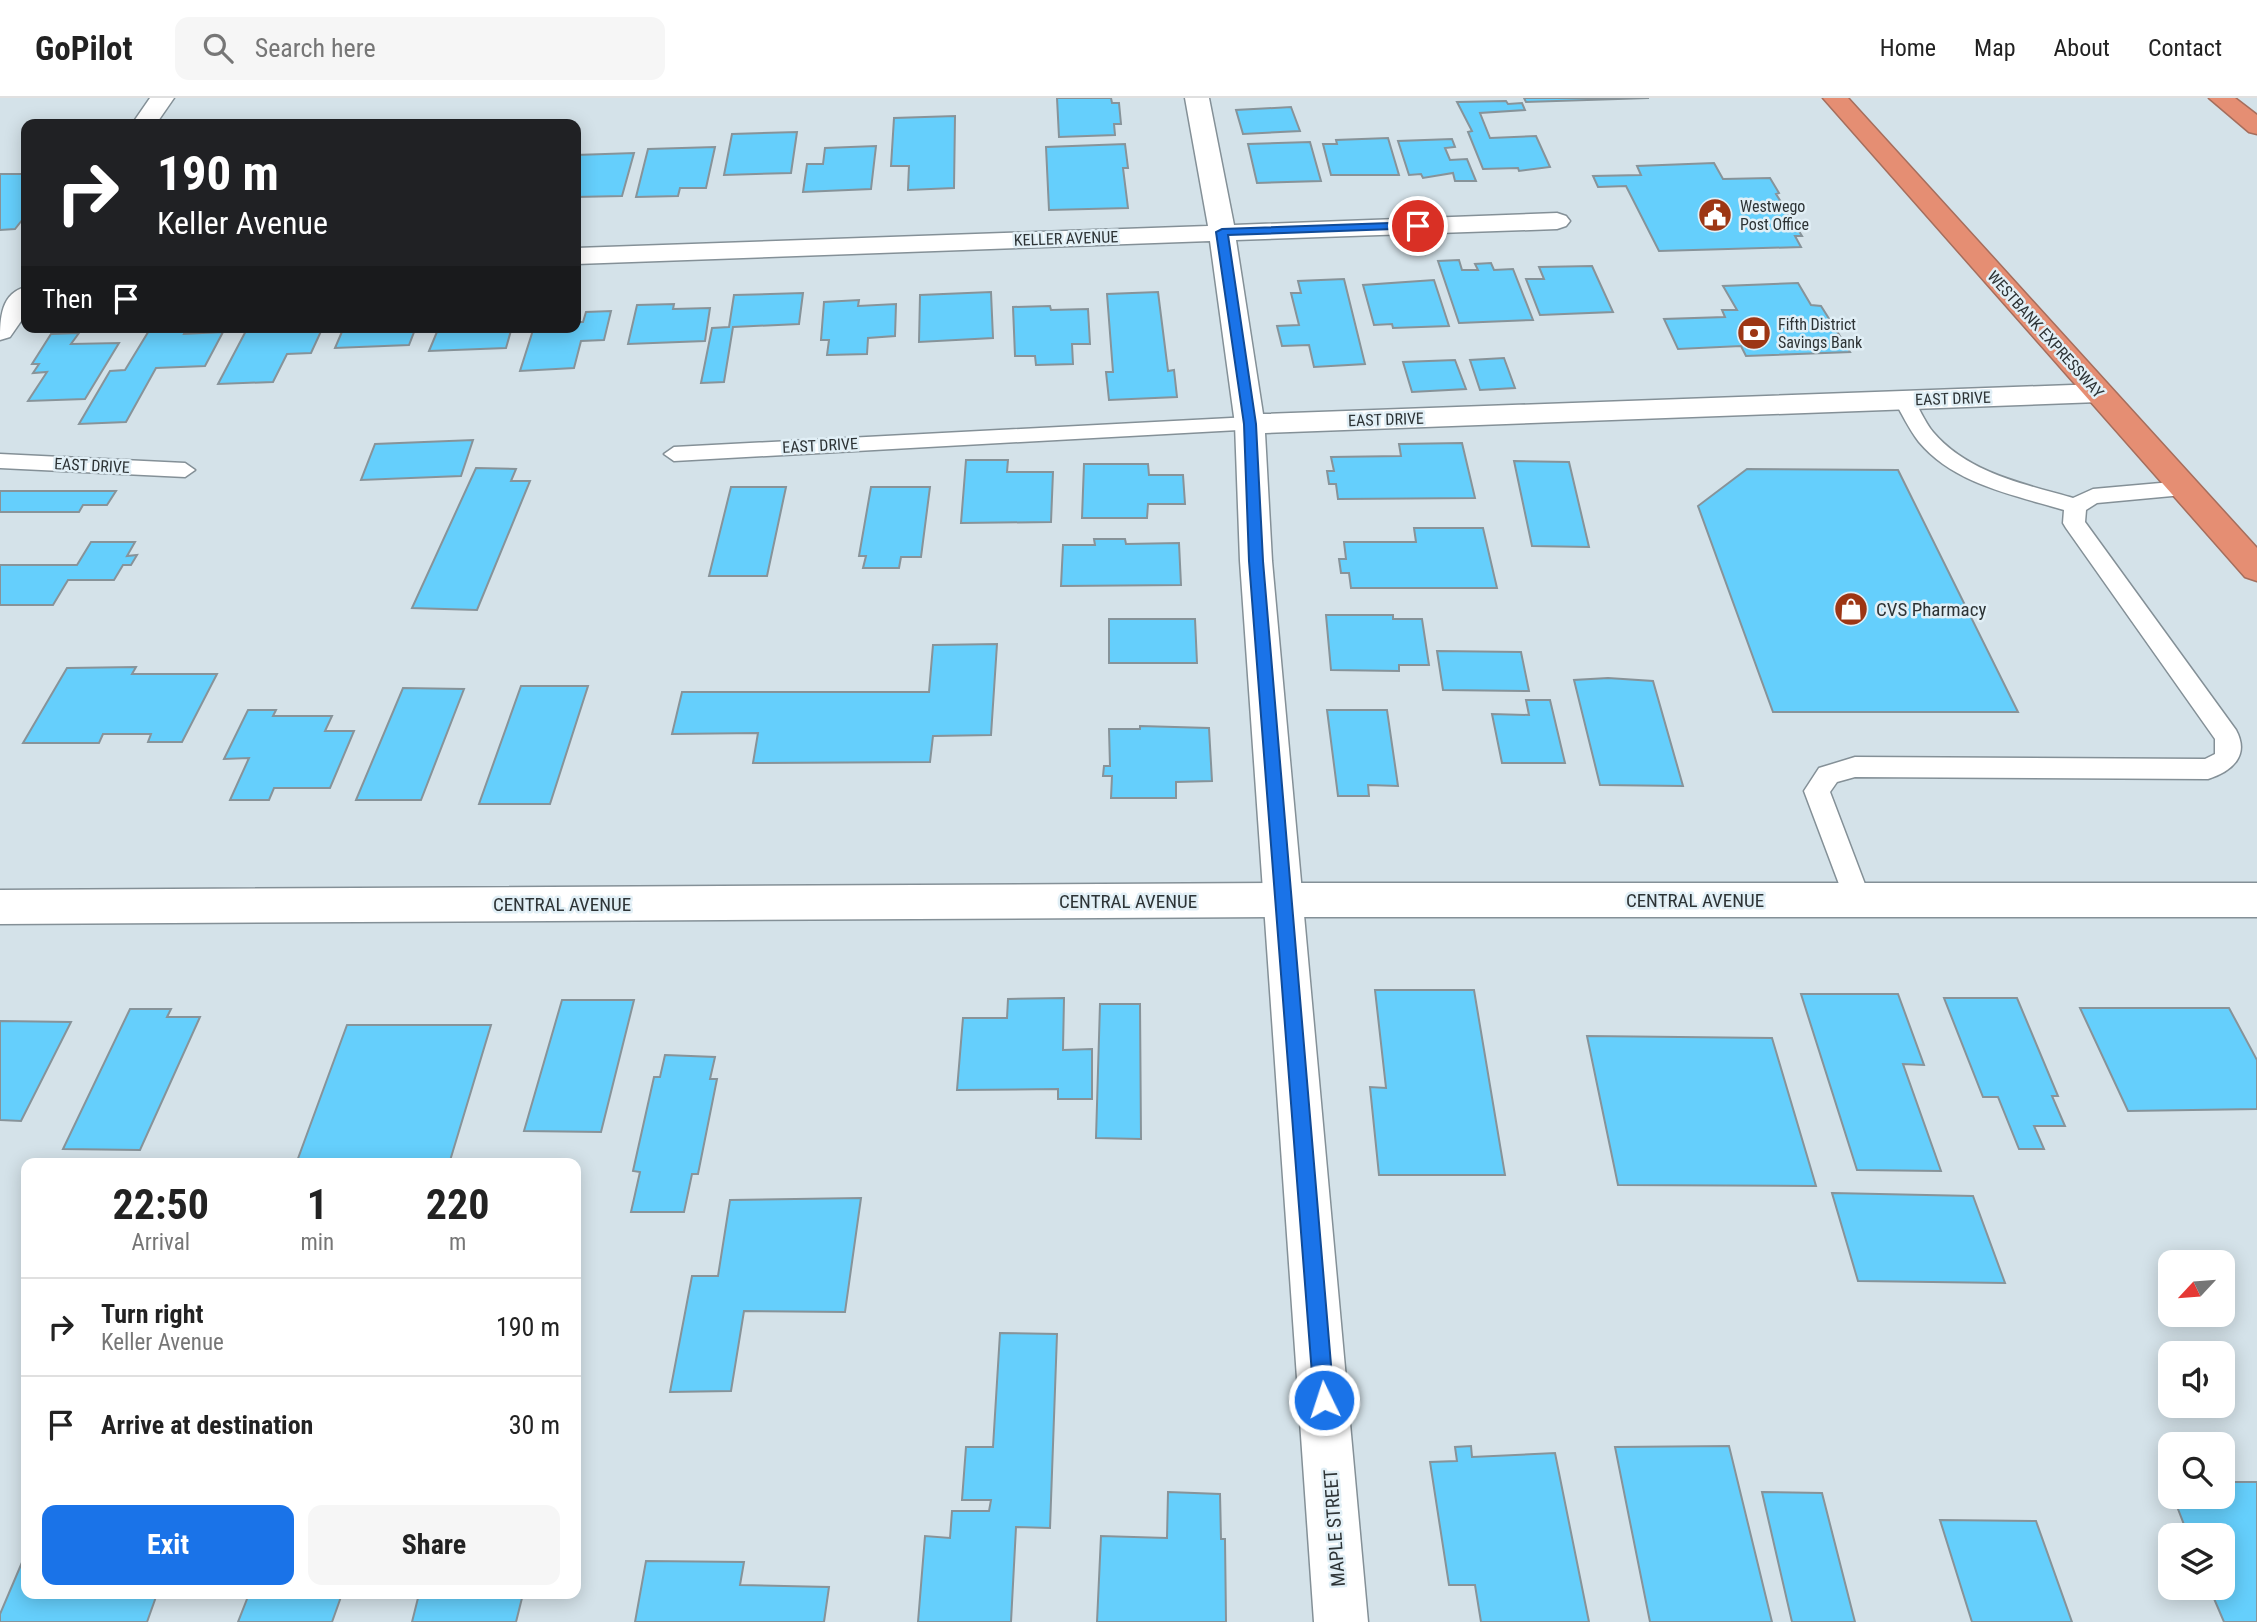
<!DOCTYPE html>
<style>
body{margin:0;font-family:"Roboto Condensed",sans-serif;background:#f6f6f6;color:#222;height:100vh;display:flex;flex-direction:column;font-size:26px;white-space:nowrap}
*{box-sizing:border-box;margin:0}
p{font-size:23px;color:#767676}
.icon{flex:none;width:38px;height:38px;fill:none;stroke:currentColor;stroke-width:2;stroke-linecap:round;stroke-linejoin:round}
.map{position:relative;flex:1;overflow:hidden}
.drawer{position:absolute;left:21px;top:1060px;width:560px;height:441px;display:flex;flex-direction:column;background:#fff;border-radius:14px;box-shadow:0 4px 18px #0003}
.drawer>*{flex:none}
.hud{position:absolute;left:21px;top:21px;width:560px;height:214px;border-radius:14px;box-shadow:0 4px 18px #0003;background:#202124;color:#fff;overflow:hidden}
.needle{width:46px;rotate:244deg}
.tools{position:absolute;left:2158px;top:1152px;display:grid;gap:14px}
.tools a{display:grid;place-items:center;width:77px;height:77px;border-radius:14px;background:#fff;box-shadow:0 4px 18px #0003;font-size:35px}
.pin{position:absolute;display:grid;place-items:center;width:60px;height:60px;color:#fff;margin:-30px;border:4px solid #fff;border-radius:50%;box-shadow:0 2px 7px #0007}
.me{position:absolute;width:77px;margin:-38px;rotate:356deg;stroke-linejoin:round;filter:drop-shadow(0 0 5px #0008)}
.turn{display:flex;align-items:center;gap:24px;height:147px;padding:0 21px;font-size:32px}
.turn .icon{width:91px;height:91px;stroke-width:2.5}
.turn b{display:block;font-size:49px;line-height:60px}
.then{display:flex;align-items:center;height:66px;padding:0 21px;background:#0003;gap:14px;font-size:26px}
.eta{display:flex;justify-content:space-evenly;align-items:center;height:119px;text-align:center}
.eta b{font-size:42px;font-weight:700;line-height:49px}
.primary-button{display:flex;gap:14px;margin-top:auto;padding:14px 21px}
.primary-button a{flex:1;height:80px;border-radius:14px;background:#1a73e8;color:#fff;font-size:28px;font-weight:700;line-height:80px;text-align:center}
.primary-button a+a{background:#f6f6f6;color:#222}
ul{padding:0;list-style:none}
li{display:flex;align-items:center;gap:21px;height:98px;padding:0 21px;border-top:2px solid #e0e0e0}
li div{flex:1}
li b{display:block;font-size:26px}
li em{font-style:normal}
header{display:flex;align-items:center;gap:42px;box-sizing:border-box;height:98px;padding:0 35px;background:#fff;border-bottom:2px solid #e0e0e0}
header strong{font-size:33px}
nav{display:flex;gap:38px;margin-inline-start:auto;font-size:24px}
.search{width:490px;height:63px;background:#f6f6f6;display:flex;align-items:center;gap:18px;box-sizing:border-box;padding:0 24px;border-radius:14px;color:#767676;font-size:26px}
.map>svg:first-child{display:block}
.building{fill:#65cffc;stroke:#879399;stroke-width:2}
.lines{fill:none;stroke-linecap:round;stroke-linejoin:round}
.lane-casing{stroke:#849097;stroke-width:3}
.street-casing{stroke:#849097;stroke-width:3}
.secondary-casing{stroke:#849097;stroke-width:3}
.highway-casing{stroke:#a56e5d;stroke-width:3}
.lane{fill:#fff;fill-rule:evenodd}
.street{fill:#fff;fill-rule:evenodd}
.secondary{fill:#fff;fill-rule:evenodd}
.highway{fill:#e58e73;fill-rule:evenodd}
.route{fill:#1a73e8;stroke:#114b97;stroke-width:2}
.labels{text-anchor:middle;stroke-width:5;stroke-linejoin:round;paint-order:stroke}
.far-poi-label{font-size:16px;fill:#2d3335;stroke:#e1eff6;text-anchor:start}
.far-street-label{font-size:16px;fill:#2d3335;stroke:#e1eff6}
.poi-label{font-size:19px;fill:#2d3335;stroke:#e1eff6;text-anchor:start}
.street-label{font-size:19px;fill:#2d3335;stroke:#e1eff6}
</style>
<header>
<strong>GoPilot</strong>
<div class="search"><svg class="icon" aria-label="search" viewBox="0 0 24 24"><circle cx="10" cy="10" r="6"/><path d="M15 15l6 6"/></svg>Search here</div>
<nav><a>Home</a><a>Map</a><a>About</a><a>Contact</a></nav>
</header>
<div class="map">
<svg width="2257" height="1524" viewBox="0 0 2257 1524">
<rect width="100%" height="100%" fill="#d4e2e9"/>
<path class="building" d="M1057 0H1111L1112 5H1119L1121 26H1114L1115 37 1059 39Z
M1524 0H1649L1526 4Z
M1506 3 1508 6 1522 5 1525 12 1480 15 1490 40 1536 38 1550 69 1519 73 1518 70 1483 71 1468 34 1472 33 1457 4Z
M1291 9 1300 33 1243 36 1236 12Z
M955 18 954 90 908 92 909 68H891L894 20Z
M797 34 791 75 724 77 732 36Z
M1388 40 1399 77H1331L1323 46H1337L1336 42Z
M1452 41 1455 49 1445 50 1450 62 1467 61 1476 83H1455L1453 75 1423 80 1421 76 1409 77 1398 43Z
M1310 44 1321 83 1257 85 1248 46Z
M1125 46 1128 70H1123L1128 110 1049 112 1046 49Z
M876 48 871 91 803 94 807 66H823L825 50Z
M715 49 706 90H680L678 98 636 99 648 51Z
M634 55 622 98 576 99V57Z
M1714 65 1723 81 1770 80 1779 95 1776 96 1802 138H1795L1801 149 1659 153 1626 88 1598 89 1593 78 1641 77 1637 68Z
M0 76H26V117L15 131 0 132Z
M1459 162 1462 172H1478L1475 166 1491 165 1494 172 1513 171 1533 222 1459 225 1438 163Z
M1592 168 1613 214 1540 217 1526 181H1544L1539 169Z
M1344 181 1365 266 1314 269 1309 247 1282 248 1277 228 1299 227 1291 195H1301L1298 183Z
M1434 182 1449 228 1393 230 1392 226 1374 227 1363 187Z
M1798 185 1811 207 1821 208 1850 254 1746 258 1741 248 1678 251 1664 221 1725 219 1722 212H1737L1723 188Z
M991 194 993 240 919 244 920 197Z
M1158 194 1168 273 1174 272 1177 299 1109 302 1106 274H1113L1107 196Z
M803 195 799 226 733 229 724 284 701 285 712 230 729 229 734 197Z
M859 202 858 208 896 206 895 238 868 240 867 256 827 257 829 242H821L824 204Z
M674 206 673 211 710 210 705 243 628 246 637 207Z
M1050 208 1051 212 1088 211 1090 246H1072L1073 266 1036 267 1035 258H1015L1013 209Z
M611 213 604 242 581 243 574 270 520 273 534 229H576V224H583L586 214Z
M248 229H323L311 255 287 256 273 284 218 286Z
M344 229H416L409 247 335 250Z
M439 229H512L506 250 429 253Z
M187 230 184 236 223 234 205 268 156 270 126 324 79 326 110 273 125 272 150 231Z
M79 235 71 246 119 245 85 301 28 303 47 274 33 275 39 266H32L51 236Z
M1504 260 1515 290 1480 292 1470 262Z
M1455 262 1466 291 1412 294 1403 264Z
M473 342 461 378 361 382 375 346Z
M1462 345 1475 400 1338 401 1336 386H1329L1327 373H1334L1331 359 1401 358 1399 346Z
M966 362H1008L1007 374H1053L1051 424 961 425Z
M1514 363 1569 364 1589 449 1532 448Z
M1084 366H1148L1149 377H1183L1185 406H1148L1147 420H1082Z
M476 370 516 371 511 383H530L477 512 412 510Z
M1747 371 1898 372 2018 614H1773L1698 408Z
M731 389H786L767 478H709Z
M871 389H930L921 459H901L899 470H863L866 458H859Z
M0 393H116L107 407H83L79 414H0Z
M1414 430H1483L1497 490H1351L1349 475H1341L1339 461H1346L1344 444H1416Z
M1094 441H1125L1126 446 1179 445 1181 487 1061 488 1063 447H1095Z
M91 444H135L127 458 137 457 131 467H123L114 482H68L53 507H0V467H77Z
M1326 517H1393V521H1422L1429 567H1399V573L1331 572Z
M1109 521H1195L1197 565H1109Z
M997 546 991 637 933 638 930 664 753 665 758 635 672 636 682 594H929L933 547Z
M1437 553 1521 554 1529 593 1443 592Z
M136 569 132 576H217L182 644H148L151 636H103L99 645H23L67 570Z
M1608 580 1653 583 1683 688 1600 687 1574 582Z
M521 588H588L550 706H479Z
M403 590 464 591 421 702H356Z
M1526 602H1550L1565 665H1502L1492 616 1529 617Z
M248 612H276L273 618H332L325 633H354L330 690H274L269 702H230L249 660 224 661Z
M1327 612H1387L1398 688 1368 687 1369 698H1338Z
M1140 628 1209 630 1212 683 1176 684V700H1111L1112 678H1103L1104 668H1110L1109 631H1140Z
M1375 892H1474L1505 1077H1379L1370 989 1386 990Z
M1801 896H1898L1924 967 1903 966 1941 1073 1857 1072Z
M1064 900 1063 952 1092 951V1001H1058V991L957 992 963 920H1007L1008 901Z
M1944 900H2017L2058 998H2052L2065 1028H2034L2044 1051H2019L1998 999H1983Z
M562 902H634L601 1034 524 1033Z
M1100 906H1140L1141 1041 1096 1040Z
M2080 910H2229L2257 962V1011L2128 1013Z
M130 911H171L167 919H200L140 1052 63 1051Z
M0 923 71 924 21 1023 0 1022Z
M347 927H491L449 1066H296Z
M1587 938 1772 940 1816 1088 1618 1087Z
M665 957 715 959 710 981H717L698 1076H692L684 1114H631L640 1074 633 1073 654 979H660Z
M1832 1095 1973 1098 2005 1185 1858 1183Z
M861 1100 845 1214 744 1213 731 1293 670 1294 692 1178H718L730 1102Z
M1000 1235 1057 1236 1050 1430 1016 1429 1011 1524H918L925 1438 950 1440 952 1413H989L991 1402H962L966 1349H993Z
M1471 1348 1472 1359 1555 1355 1589 1524H1481L1475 1487H1449L1430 1364 1457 1363 1455 1349Z
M1729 1348 1772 1524H1650L1615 1349Z
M2222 1384H2257V1524H2224L2209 1489H2222V1437H2188L2173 1398H2222Z
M1168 1394 1220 1396 1221 1441H1225L1226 1524H1097L1101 1438 1167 1440Z
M1762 1394 1822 1395 1855 1524H1792Z
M1940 1422 2036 1423 2072 1524H1972Z
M26 1455V1496H157L147 1524H0V1516Z
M646 1463 744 1464 740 1487 829 1489 824 1524H635Z
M249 1496H342L332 1524H238Z
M419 1496H523L516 1524H412Z"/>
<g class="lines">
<g class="lane-casing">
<path id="lane" d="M1904 296 1911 297C1919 309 1924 323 1933 334 1968 375 2024 386 2073 400L2093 391 2183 383 2190 385 2194 390 2190 395 2183 397 2097 405 2086 412 2085 424 2236 632C2250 658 2232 673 2208 681L1855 679 1837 684 1830 694 1871 802 1867 810 1858 813 1849 810 1845 802 1804 693 1819 670 1855 659 2205 661 2215 656V641L2066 430 2063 425 2064 412C2014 397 1954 386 1919 344 1909 331 1902 316 1894 302Z
M1250 319 1260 326 1257 331 674 363 664 356 674 349Z
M0 356 185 365 195 372 185 379 0 370Z"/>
</g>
<g class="street-casing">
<path id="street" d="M150 0H174L156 26H132Z
M1185 0H1209L1234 127 1557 115 1566 118 1570 123 1566 128 1557 131 1236 142 1263 316 2099 286 2109 288 2114 295 2109 302 2099 304 1265 335 1272 463 1368 1524H1314L1240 463 1235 326 1210 143 576 166V150L1208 128Z
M26 189V216L10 239 0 242C0 220 1 195 26 189Z"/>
</g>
<g class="secondary-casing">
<path id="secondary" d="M1285 785H2257V819H1285L0 826V792Z"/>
</g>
<g class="highway-casing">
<path id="highway" d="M1823 0H1848L2257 450V483L2245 479Z
M2209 0H2235L2257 17V36L2249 34Z"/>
</g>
<use href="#lane" class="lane"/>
<use href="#street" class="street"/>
<use href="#secondary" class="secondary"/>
<use href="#highway" class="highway"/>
</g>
<path class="route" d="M1418 124 1423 128 1421 130 1228 137 1256 326 1263 463 1334 1302 1331 1309 1324 1312 1317 1309 1314 1302 1249 463 1244 326 1216 134 1222 131Z"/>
<defs>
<g id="civic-disc" transform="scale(1.75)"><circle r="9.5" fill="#9d3614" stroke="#e1eff6"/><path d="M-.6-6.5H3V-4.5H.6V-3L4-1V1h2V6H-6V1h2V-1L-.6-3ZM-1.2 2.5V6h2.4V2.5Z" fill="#fff"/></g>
<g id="bank-disc" transform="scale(1.75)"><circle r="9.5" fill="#9d3614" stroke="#e1eff6"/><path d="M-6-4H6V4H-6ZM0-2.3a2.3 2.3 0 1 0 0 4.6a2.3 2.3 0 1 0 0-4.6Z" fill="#fff"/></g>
<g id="shop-disc" transform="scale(1.75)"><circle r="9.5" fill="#9d3614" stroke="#e1eff6"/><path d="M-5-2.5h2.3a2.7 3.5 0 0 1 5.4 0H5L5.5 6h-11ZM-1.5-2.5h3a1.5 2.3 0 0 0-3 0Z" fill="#fff"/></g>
</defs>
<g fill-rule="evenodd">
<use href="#civic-disc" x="1715" y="117"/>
<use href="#bank-disc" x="1754" y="235"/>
<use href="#shop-disc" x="1851" y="511"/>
</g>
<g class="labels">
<g class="far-poi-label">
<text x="1740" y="114">Westwego<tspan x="1740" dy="18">Post Office</tspan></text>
<text x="1778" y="232">Fifth District<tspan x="1778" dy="18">Savings Bank</tspan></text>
</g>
<g class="far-street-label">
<text transform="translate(1066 140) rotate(-2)" y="6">KELLER AVENUE</text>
<text transform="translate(2046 236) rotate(48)" y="6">WESTBANK EXPRESSWAY</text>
<text transform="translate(1953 300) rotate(-2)" y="6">EAST DRIVE</text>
<text transform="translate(1386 321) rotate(-2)" y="6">EAST DRIVE</text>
<text transform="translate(820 347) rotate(-3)" y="6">EAST DRIVE</text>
<text transform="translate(92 367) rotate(3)" y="6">EAST DRIVE</text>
</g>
<g class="poi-label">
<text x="1876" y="518">CVS Pharmacy</text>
</g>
<g class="street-label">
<text x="1695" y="809">CENTRAL AVENUE</text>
<text x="1128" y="810">CENTRAL AVENUE</text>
<text x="562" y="813">CENTRAL AVENUE</text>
<text transform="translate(1334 1430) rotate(-94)" y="7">MAPLE STREET</text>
</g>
</g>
</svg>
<div class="tools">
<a><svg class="needle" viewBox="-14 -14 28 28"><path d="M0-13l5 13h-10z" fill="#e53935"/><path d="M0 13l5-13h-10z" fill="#767676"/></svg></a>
<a><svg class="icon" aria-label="sound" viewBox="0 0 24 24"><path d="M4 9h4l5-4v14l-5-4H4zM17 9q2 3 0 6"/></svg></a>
<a><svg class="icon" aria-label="search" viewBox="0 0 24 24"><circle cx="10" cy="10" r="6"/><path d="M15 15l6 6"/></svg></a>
<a><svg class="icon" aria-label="layers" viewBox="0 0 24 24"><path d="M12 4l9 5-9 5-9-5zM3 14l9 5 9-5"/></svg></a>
</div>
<div class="pin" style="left:1418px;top:128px;background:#d93025"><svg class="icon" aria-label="arrive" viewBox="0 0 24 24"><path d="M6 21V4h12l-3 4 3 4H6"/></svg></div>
<svg class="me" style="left:1324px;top:1302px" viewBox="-20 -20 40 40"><circle r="17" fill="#1a73e8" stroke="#fff" stroke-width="3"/><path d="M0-11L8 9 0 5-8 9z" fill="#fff"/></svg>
<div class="hud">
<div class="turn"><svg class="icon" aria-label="right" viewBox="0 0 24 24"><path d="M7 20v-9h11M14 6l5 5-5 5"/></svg><div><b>190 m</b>Keller Avenue</div></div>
<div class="then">Then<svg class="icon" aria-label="arrive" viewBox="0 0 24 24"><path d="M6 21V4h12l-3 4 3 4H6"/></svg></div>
</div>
<section class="drawer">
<div class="eta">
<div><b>22:50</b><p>Arrival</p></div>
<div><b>1</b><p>min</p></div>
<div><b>220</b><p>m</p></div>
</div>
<ul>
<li><svg class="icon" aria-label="right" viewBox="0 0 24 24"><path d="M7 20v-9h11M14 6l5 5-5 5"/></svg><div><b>Turn right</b><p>Keller Avenue</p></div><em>190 m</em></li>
<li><svg class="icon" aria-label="arrive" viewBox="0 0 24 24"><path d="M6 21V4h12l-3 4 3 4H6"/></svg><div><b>Arrive at destination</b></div><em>30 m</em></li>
</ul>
<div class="primary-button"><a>Exit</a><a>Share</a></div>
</section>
</div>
